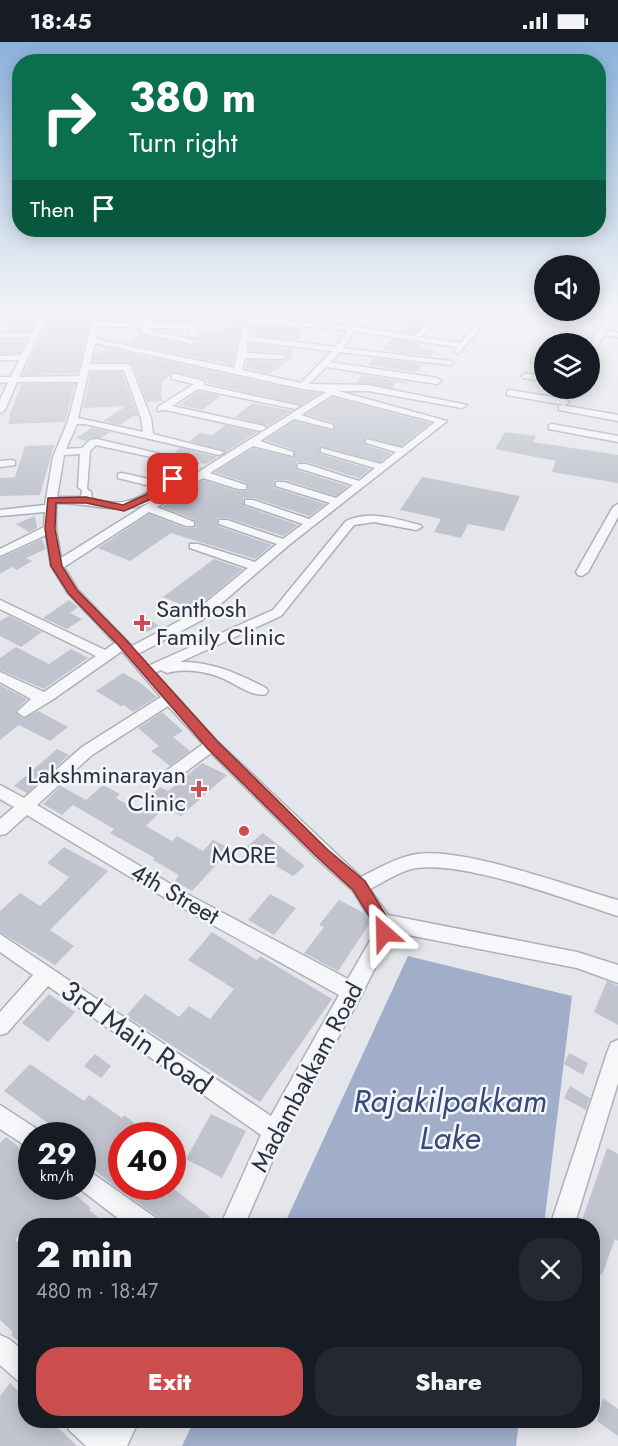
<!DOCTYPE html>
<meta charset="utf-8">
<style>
body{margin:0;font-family:Jost,sans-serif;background:#242831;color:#f1f3f6;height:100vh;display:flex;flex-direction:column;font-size:22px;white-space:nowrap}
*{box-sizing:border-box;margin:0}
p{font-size:20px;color:#9ea1a6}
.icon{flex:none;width:33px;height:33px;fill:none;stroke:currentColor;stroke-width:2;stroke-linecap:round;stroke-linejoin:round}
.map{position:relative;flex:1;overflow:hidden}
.panel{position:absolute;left:18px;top:1176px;width:582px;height:210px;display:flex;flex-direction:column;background:#171b24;border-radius:24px;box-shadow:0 3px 15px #0003}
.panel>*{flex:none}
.top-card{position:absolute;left:12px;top:12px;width:594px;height:183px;border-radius:24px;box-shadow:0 3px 15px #0003;background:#0b6e4f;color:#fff;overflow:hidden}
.tools{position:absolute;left:534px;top:213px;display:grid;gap:12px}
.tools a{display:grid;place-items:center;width:66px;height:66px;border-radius:50%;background:#171b24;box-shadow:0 3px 15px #0003;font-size:30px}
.speed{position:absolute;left:18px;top:1080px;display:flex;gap:12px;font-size:30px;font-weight:700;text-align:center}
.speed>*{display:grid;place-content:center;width:78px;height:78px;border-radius:50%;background:#171b24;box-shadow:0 3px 15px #0003;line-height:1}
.speed small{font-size:15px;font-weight:400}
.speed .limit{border:9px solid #d22;background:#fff;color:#111}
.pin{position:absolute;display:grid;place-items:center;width:51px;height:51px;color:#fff;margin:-26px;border-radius:12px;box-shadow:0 3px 9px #0006}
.me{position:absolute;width:66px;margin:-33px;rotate:335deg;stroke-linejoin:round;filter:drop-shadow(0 0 4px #0008)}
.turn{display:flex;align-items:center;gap:21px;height:126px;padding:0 18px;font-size:27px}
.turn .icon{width:78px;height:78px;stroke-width:2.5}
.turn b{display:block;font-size:42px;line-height:51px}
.then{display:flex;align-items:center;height:57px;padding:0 18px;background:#0003;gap:12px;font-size:22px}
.round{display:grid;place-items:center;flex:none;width:63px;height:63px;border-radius:24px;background:#242831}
.headline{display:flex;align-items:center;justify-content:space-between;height:102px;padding:0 18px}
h1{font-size:36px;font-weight:800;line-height:45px}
.cta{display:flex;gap:12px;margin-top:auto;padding:12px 18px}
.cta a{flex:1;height:69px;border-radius:24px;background:#cc4d4e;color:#fff;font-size:24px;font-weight:800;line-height:69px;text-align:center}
.cta a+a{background:#242831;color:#f1f3f6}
.status{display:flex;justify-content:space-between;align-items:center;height:42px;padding:0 30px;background:#171b24;direction:ltr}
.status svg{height:16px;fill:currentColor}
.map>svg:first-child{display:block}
.built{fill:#d6d8e0}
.water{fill:#a0aeca}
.building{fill:#c1c4ce}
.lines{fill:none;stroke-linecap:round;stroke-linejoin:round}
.minor-casing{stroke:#acb0b9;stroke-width:3}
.minor{fill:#f6f7f9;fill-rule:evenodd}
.route{fill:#cc4d4e;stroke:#853233;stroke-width:1.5}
.poi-dot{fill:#cc4d4e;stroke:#f3f5f8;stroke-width:2}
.labels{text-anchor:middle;stroke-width:5;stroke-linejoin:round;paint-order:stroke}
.poi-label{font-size:24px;fill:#2b3143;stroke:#f3f5f8;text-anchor:start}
.street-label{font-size:24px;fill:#2b3143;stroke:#f3f5f8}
.near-street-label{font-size:28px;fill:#2b3143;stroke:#f3f5f8}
.near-water-label{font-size:32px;font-style:italic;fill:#364a77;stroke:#f3f5f8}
</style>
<div class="status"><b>18:45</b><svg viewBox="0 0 49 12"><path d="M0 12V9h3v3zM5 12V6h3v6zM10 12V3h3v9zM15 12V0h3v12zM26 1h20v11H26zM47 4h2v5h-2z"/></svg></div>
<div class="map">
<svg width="618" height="1404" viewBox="0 0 618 1404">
<rect width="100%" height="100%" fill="#e4e6eb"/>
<path class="built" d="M480 268H544L581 269 564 295 471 281Z"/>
<path class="water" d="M408 914 572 954 544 1183H284Z
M194 1379V1378L519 1379 516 1404H182Z"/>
<path class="building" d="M162 268H195L190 281 156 279Z
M416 268H444L413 292 399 289Z
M238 272 306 275 304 278 243 274 245 282 303 287 298 298 251 292V285H242L232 323 132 302 133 298 140 293 194 304 200 288H224Z
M76 273H92L77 332 23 333 48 278H74Z
M11 280H34L31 289H6Z
M0 297H26L20 311 0 312Z
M392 297 421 302 417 305 435 309 430 314 381 308Z
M250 301 292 307V315L270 332 245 326 247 318 283 319 289 316 283 311 249 309Z
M107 306 303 349 320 351 302 363 206 341 208 339 205 337 174 330 162 340 161 353 163 359 147 360 133 324 128 320H93L94 313Z
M374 316 424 322 415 330 368 323Z
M91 330H122L138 374H133L120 383 103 379 126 364 83 366Z
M362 333 408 340 406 342 396 340 392 346 356 341Z
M22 342H75L65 380 8 382 11 374H9Z
M199 349 221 354 202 368 179 363Z
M332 355 430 381 401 404 365 395V403L391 411 380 420 320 404V412L370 427 359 436 307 420H296L297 428 348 444 336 454 285 438H274L275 446 325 462 309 474 254 456H243L244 464 298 483 283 494 228 476H217L218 484 272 503 255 517 171 491 130 519 98 506 149 472 185 486H196L195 478 162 465 203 438 237 449H248L247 441 215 430 253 406 294 416V408L265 398 294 379 334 389V381L306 372Z
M253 361 292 369 267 384 235 375Z
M225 383 257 390 226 410 190 399 199 391 213 393Z
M92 386 110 390 101 396H90L86 399 76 396Z
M505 390 536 394 533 400 618 413V441L552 430 556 419 495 407Z
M54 403 40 453 0 454V436L15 435 25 404Z
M180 406 218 415 206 422 200 421 201 419 173 412Z
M422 435 520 454 504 489 468 482 461 496 434 490 441 477 400 468Z
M35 474 37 486 29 490 16 482Z
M42 497 46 507 26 516 32 519 17 528 12 525 0 532V516Z
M214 517 243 527 194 568 163 555Z
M69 558 78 565 70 571 82 577 67 587 43 576Z
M9 574 42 590 21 605 0 594V579Z
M144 574 159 584 147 590 132 581Z
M16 605 49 622 71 607 88 616 44 647 0 628V616Z
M123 631 139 640 157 655 133 670 124 663 121 664 96 649Z
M0 643 27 657 15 670 23 677 38 669 68 685 50 699 19 683 0 698Z
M162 670 183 689 173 695 190 709 170 724 151 709 159 704 138 686Z
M57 707 69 713 27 751 14 744Z
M202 721 227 733 181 774 165 765 146 784 172 799 177 794 203 809 213 798 231 807 192 849 175 839 179 833 153 818 155 816 110 791 114 787 73 763 62 773 43 762 61 744 86 758 103 743 120 752 116 756 137 768 160 745 168 749Z
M263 791 305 824 293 834 245 806Z
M64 805 108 829 50 888 74 904 55 923 0 890V869L20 851 40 864 57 848 69 835 47 821Z
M270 852 296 866 274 893 248 878Z
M339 858 364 871 370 881 338 929 304 911 324 885 319 883Z
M212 890 257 918 260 914 332 957 260 1060 126 974 145 952 179 975 189 964 210 977 234 947 188 918Z
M607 939 618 944V983L594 970Z
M49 952 75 970 48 1000 22 981Z
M569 1011 588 1021 583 1033 564 1022Z
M95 1012 111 1024 101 1036 84 1024Z
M30 1022 84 1059 89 1053 122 1076 124 1073 151 1094H122V1144H170L210 1175 205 1184H162L157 1174 113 1143 82 1118V1094H66L4 1049Z
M570 1044 590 1056 586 1068 564 1056Z
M211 1072 246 1089 222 1136 186 1117Z
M6 1095 32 1116V1144H65L91 1166 89 1168 108 1184H26L15 1198 26 1207V1306L11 1293 13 1290 0 1278V1101Z
M607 1106 618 1112V1199L615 1197 602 1233 592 1227V1184H580Z
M10 1341 26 1357V1378H50L77 1404H0V1354Z
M603 1356 618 1367V1394L597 1379Z"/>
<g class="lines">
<g class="minor-casing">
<path id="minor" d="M42 268H50L19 335 79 334 95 268H160L152 281 192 283 197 268H205L195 296 188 294 191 287 150 286 149 288 193 298V302L141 291 142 286 99 284 96 297 234 326 243 287H249V294L336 305 347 288 245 280V276H248L352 284 414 294 429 280 433 282 421 295 461 301 472 286H478L479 288 458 312 454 310 457 305 354 289 343 306 450 319 454 321 450 323 340 310 330 320 437 336 441 339 437 342 326 325 309 342 368 343 467 363 462 366 368 349H338L447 379 289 503 202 578 138 612 148 624 273 568 346 479C370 468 396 477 420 483L422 485 416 488 374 480 354 483 281 574 180 620C211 619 239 632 266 646L268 649 266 652C253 656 235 641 222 636 204 629 186 626 167 631L161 628 155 631 217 699 361 835C377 827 394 817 412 813 456 802 571 845 618 858V874C567 858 467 819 416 826 401 828 384 840 370 847L388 873 577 910 618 923V941L577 926 393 890 360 956 282 1097 244 1184H220L261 1093 48 944 7 991 0 993V970L33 933 0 910V892L271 1074 339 953 177 863 27 773 6 792 0 793V777L14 765 0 757V743L24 756 82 705 161 655 122 609 52 658 24 675 17 670 31 657 0 640V630L44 650 96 614 0 567V558L105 608 115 601 67 550 51 524 46 493 0 514V507L44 485 45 470 0 474V468L45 463 53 415 68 379 78 340H17L5 368 0 371V358L8 340 0 341V335H11L19 318H0V314L21 313 30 295H0V291H32L38 278H0V274H40ZM102 273H149L145 281 100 280ZM248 299 332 309 301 341 242 328 245 316 283 317 287 315 283 313 246 311ZM95 301 303 347 326 350 61 516 56 487V461C108 461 135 484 178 437L173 434 162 440 122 431 118 432V436L155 445C134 461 118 464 92 457L91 450 87 447 90 409 96 403 193 424 198 421 97 397 90 398 82 406 66 407 77 382H85L219 413 224 410 153 392 151 376 131 325 127 322H90ZM89 328H124L141 376 143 390 78 376ZM332 353 435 380 402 406 366 397V401L396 410 381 422 321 406V410L375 426 359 439 306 422H298V426L353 443 336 456 284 440H276V444L330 461 309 477 253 458H245V462L303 482 283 497 227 478H219V482L277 502 255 520 198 502H190V506L248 526 192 572 132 604 78 548 64 525 149 470 186 484H194V480L157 465 203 436 238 447H246V443L210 431 253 404 293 414V410L260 399 294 377 333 387V383L301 373ZM80 412 78 445 82 448 81 455H57L64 413ZM168 664 203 702 166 729 163 733 166 737H176L211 711 317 817 353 849 373 882 375 890 348 937 189 853 37 763 92 713Z
M211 268H225L226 269 222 271Z
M611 268 618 269 606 289 618 291V295L604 293 593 311H590C590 295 603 282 611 268Z
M535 316 544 317V321L532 320 531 318Z
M526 331 544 335V339L523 336 522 334Z
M175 332 204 339V343L300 364 295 367 198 347 172 364 264 384 266 386 261 389 166 368 158 369V365L194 342 172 337V333Z
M510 348 565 357 569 360 565 363 507 353V349Z
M562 363 618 373V379L559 368V364Z
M552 382 618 394V400L549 387V383Z
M11 418 15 419V423L0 425V419Z
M618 462V475L588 530 582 534 578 533 576 530 613 465Z
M618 998V1041L574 1184H550L608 1008 611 1001Z
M0 1063 40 1089 42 1094H32V1108L0 1087Z
M82 1124 156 1176 160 1184H128L76 1144H82Z
M0 1293 9 1297 26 1311V1342L17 1338 0 1323Z
M66 1378H99L107 1386 111 1378H139L127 1404H86L69 1388Z"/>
</g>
<use href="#minor" class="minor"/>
</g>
<linearGradient id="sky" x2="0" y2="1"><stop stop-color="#8bb2dc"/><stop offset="0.58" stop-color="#f3f4f6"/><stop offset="1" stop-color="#f3f4f6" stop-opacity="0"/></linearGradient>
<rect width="618" height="465" fill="url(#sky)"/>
<path class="route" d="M169 435 178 437 151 457 124 469 86 461H56L55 487 62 524 77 548 127 599 217 699 328 808 365 839 390 880 393 891 390 897 384 899 378 897 374 882 353 848 318 816 207 706 119 604 69 552 51 524 45 487 48 456 86 455 123 463 145 453Z"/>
<g class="poi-dot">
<path d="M139 572h6v6h6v6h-6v6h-6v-6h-6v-6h6z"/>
<path d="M196 738h6v6h6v6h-6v6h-6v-6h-6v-6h6z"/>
<circle cx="244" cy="789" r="6"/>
</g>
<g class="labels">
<g class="poi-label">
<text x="156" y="575">Santhosh<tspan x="156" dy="28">Family Clinic</tspan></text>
<text x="186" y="741" text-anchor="end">Lakshminarayan<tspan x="186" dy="28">Clinic</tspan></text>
<text x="244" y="821" text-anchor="middle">MORE</text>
</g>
<g class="street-label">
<text transform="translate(175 852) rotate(30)" y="8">4th Street</text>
<text transform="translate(307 1035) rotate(-62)" y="8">Madambakkam Road</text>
</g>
<g class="near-street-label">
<text transform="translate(137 995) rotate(35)" y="10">3rd Main Road</text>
</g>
<g class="near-water-label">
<text x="450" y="1070">Rajakilpakkam<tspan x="450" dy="37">Lake</tspan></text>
</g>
</g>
</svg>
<div class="tools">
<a><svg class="icon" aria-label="sound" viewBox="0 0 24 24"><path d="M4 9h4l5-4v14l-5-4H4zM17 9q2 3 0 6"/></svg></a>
<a><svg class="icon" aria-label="layers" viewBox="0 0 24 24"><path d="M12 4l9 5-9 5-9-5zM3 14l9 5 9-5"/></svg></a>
</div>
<div class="speed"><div>29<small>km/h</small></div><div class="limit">40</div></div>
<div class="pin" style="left:173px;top:437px;background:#d93025"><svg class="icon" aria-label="arrive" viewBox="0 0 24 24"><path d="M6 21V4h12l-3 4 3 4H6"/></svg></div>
<svg class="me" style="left:384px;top:891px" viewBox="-20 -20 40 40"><path d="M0-17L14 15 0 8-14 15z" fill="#cc4d4e" stroke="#fff" stroke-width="4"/></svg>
<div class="top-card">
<div class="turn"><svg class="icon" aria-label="right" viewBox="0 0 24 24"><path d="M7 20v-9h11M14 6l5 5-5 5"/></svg><div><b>380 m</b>Turn right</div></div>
<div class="then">Then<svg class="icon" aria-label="arrive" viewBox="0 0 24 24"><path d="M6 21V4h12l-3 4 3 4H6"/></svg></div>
</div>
<section class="panel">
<div class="headline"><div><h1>2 min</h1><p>480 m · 18:47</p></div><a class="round"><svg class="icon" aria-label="close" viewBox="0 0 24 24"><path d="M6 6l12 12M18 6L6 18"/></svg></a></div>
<div class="cta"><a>Exit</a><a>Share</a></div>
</section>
</div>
